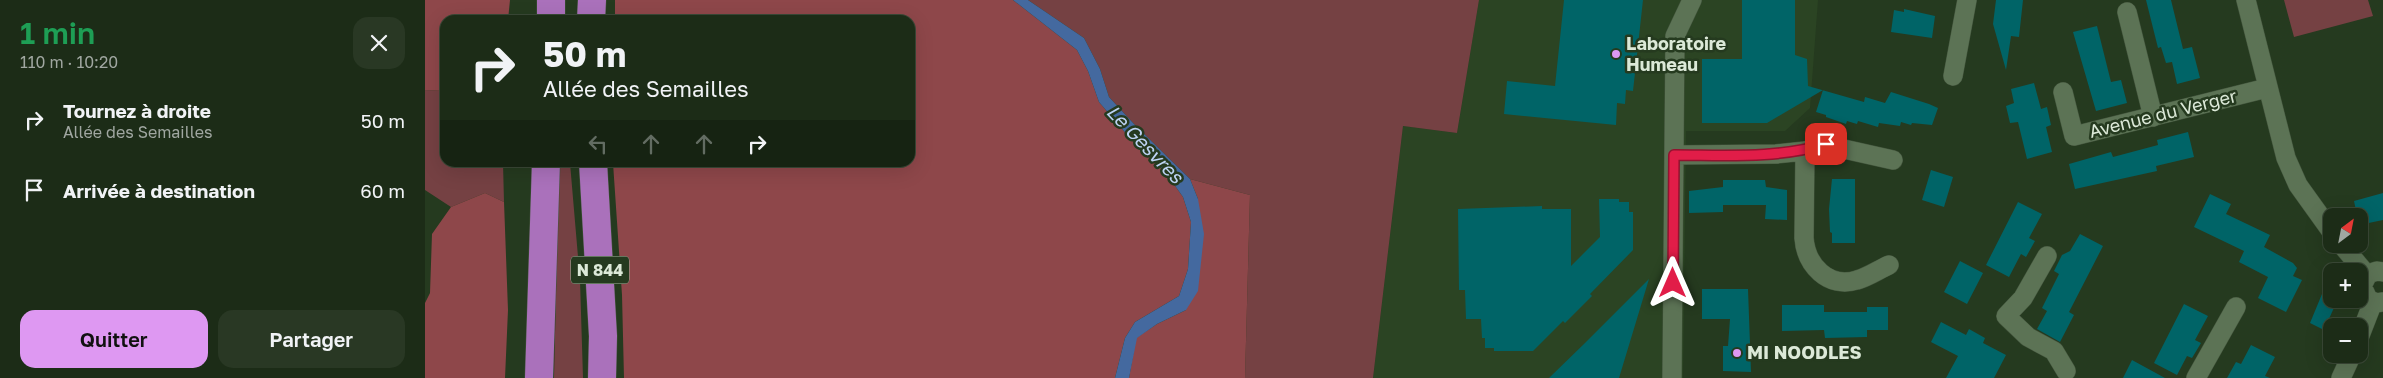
<!DOCTYPE html>
<html lang="fr">
<meta charset="utf-8">
<style>
body{margin:0;font-family:"Golos Text",sans-serif;background:#293824;color:#f1f3f6;height:100vh;display:flex;flex-direction:column;font-size:19px;white-space:nowrap}
*{box-sizing:border-box;margin:0}
p{font-size:16px;color:#a0a7a1}
.icon{flex:none;width:28px;height:28px;fill:none;stroke:currentColor;stroke-width:2;stroke-linecap:round;stroke-linejoin:round}
.map{position:relative;flex:1;overflow:hidden}
.drawer{display:flex;flex-direction:column;background:#1c2c17;width:425px}
.drawer>*{flex:none}
.top-card{position:absolute;left:15px;top:15px;width:475px;height:152px;border-radius:15px;box-shadow:0 5px 20px #0002,0 0 0 1px #3a4836;background:#1c2c17;color:#f1f3f6;overflow:hidden}
.needle{width:32px;rotate:32deg}
.buttons{position:absolute;left:1898px;top:208px;display:grid;gap:10px}
.buttons a{display:grid;place-items:center;width:45px;height:45px;border-radius:10px;background:#1c2c17;box-shadow:0 5px 20px #0002,0 0 0 1px #3a4836;font-size:25px}
.pin{position:absolute;display:grid;place-items:center;width:42px;height:42px;color:#fff;margin:-21px;border-radius:10px;box-shadow:0 2px 8px #0006}
.me{position:absolute;width:55px;margin:-28px;rotate:0deg;stroke-linejoin:round;filter:drop-shadow(0 0 4px #0008)}
.turn{display:flex;align-items:center;gap:18px;height:105px;padding:0 20px;font-size:22px}
.turn .icon{width:65px;height:65px;stroke-width:2.5}
.turn b{display:block;font-size:35px;line-height:42px}
.lanes{display:flex;align-items:center;height:48px;padding:0 20px;background:#0003;justify-content:center;gap:25px;direction:ltr}
.lanes .off{opacity:.35}
.round{display:grid;place-items:center;flex:none;width:52px;height:52px;border-radius:15px;background:#293824}
.head{display:flex;align-items:center;justify-content:space-between;height:85px;padding:0 20px}
h1{font-size:30px;font-weight:600;line-height:38px;color:#1e9e55}
.primary-button{display:flex;gap:10px;margin-top:auto;padding:10px 20px}
.primary-button a{flex:1;height:58px;border-radius:15px;background:#de98f2;color:#111;font-size:20px;font-weight:600;line-height:58px;text-align:center}
.primary-button a+a{background:#293824;color:#f1f3f6}
ul{padding:0;list-style:none}
li{display:flex;align-items:center;gap:15px;height:70px;padding:0 20px}
li div{flex:1}
li b{display:block;font-size:19px}
li em{font-style:normal}
main{display:flex;flex:1;min-height:0}
.map>svg:first-child{display:block}
.built{fill:#2b4423}
.green{fill:#754143}
.forest{fill:#8e474a}
.water{fill:#44699f}
.building{fill:#006467}
.lines{fill:none;stroke-linecap:round;stroke-linejoin:round}
.minor-casing{stroke:#43553d;stroke-width:20}
.highway-casing{stroke:#43553d;stroke-width:29}
.minor{stroke:#5c7355;stroke-width:19}
.highway{stroke:#aa71bb;stroke-width:28}
.route-casing{stroke:#92132f;stroke-width:12}
.route{stroke:#e11d48;stroke-width:9}
.poi-dot{fill:#de98f2;stroke:#253a1f;stroke-width:2}
.labels{text-anchor:middle;stroke-width:5;stroke-linejoin:round;paint-order:stroke}
.shield{fill:#253a1f;stroke:#a5b4a0;stroke-width:1}
.shield-label{font-size:16px;font-weight:bold;fill:#dce9d8}
.poi-label{font-size:18px;font-weight:bold;fill:#dce9d8;stroke:#253a1f;text-anchor:start}
.street-label{font-size:18px;fill:#dce9d8;stroke:#253a1f}
.water-label{font-size:19px;font-style:italic;fill:#bdd3f3;stroke:#253a1f}
</style>
<main>
<section class="drawer">
<div class="head"><div><h1>1 min</h1><p>110 m · 10:20</p></div><a class="round"><svg class="icon" aria-label="close" viewBox="0 0 24 24"><path d="M6 6l12 12M18 6L6 18"/></svg></a></div>
<ul>
<li><svg class="icon" aria-label="right" viewBox="0 0 24 24"><path d="M7 20v-9h11M14 6l5 5-5 5"/></svg><div><b>Tournez à droite</b><p>Allée des Semailles</p></div><em>50 m</em></li>
<li><svg class="icon" aria-label="arrive" viewBox="0 0 24 24"><path d="M6 21V4h12l-3 4 3 4H6"/></svg><div><b>Arrivée à destination</b></div><em>60 m</em></li>
</ul>
<div class="primary-button"><a>Quitter</a><a>Partager</a></div>
</section>
<div class="map">
<svg width="1958" height="378" viewBox="0 0 1958 378">
<rect width="100%" height="100%" fill="#253a1f"/>
<path class="built" d="M1054 0H1393L1385 108 1360 131H1261L1258 378H948L978 126 1032 133Z"/>
<path class="green" d="M603 0H1054L1032 133 978 126 948 378H820L825 195 765 179 709 124 684 97 675 69 659 38Z
M1859 0H1943L1948 16 1869 37Z
M0 90 20 91V162L78 163 79 202 60 193 26 207 0 190Z
M134 163H145L155 280 158 378H129Z"/>
<path class="forest" d="M0 0H85L83 20H20V91L0 90Z
M190 0H588L652 50 663 71 674 102 704 137 741 173 758 197 766 222 763 269 754 296 710 322 700 338 690 378H199L197 295 188 163 485 162V20H190Z
M765 179 825 195 820 378H704L711 338 732 324 761 310 773 199Z
M60 193 79 202 83 310 80 378H0V303L5 293 7 234 26 207Z"/>
<path class="water" d="M588 0H603L659 38 675 69 684 97 709 124 765 179 773 199 779 234 773 291 761 310 732 324 712 338 704 378H690L700 338 710 322 754 296 763 269 766 222 758 197 741 173 704 137 674 102 663 71 652 50Z"/>
<path class="building" d="M1139 0H1218L1208 91 1201 90 1200 104 1192 103 1191 125 1079 114 1082 81 1130 86Z
M1317 0H1370V55L1382 59 1383 86 1439 102 1440 97 1460 103 1466 92 1504 104 1513 108 1507 125 1487 123 1486 125 1476 122 1475 126 1454 123 1453 127 1433 121 1432 124 1422 121 1421 124 1401 117V115L1391 112 1398 90 1342 123H1277V59H1317Z
M1571 0H1598L1594 37 1586 36 1581 70 1568 24Z
M1721 0H1746L1758 49 1767 47 1775 78 1752 84 1747 62 1741 63 1736 47 1733 48Z
M1479 9 1510 16 1507 38 1466 32 1469 10 1479 12Z
M1672 26 1686 82 1696 80 1702 103 1671 111 1648 32Z
M1609 83 1616 109 1622 107 1626 125 1621 127 1627 152 1602 159 1593 122 1585 123 1581 106 1589 103 1586 89Z
M1763 132 1769 157 1731 166 1732 171 1650 189 1644 164 1686 152 1688 157 1733 145 1732 140Z
M1506 170 1528 177 1519 207 1497 200Z
M1407 179H1430V243H1407V233L1405 232 1404 209Z
M1298 180H1340L1341 187 1362 190V220L1340 219 1341 205H1298V212L1264 213V191L1298 187Z
M1958 193V220L1934 225 1929 201Z
M1785 194 1806 204 1801 214 1845 235 1839 247 1868 263 1872 268 1868 276 1877 280 1861 312 1833 298 1843 277 1814 262 1819 251 1769 227Z
M1174 199H1194V202H1204V212H1208V250L1165 294 1167 296 1140 323 1138 321 1108 351H1069V348H1060V338H1057L1056 319H1041L1040 290H1034L1033 209 1117 206V209H1146V266L1175 237Z
M1593 202 1617 214 1604 238 1610 241 1601 257 1596 254 1584 277 1561 265Z
M1655 234 1678 246 1644 312 1649 315 1635 342 1612 329 1622 311 1617 308 1634 274 1629 271 1637 255 1645 251Z
M1535 261 1558 273 1542 304 1519 292Z
M1224 279 1194 378H1124L1160 343Z
M1277 289H1323L1326 372 1298 371V346H1303L1305 319H1277Z
M1897 294 1912 301 1899 330 1885 323Z
M1759 304 1783 316 1770 340 1776 343 1767 358 1762 356 1752 375 1729 363Z
M1357 305H1399V312H1442V307H1463V330H1442V337L1400 338 1399 330 1357 331Z
M1516 322 1541 335 1544 329 1560 338 1558 343 1581 355 1569 378H1521L1533 356 1506 342Z
M1826 345 1850 357 1840 376 1845 378H1802L1811 362 1816 364Z
M1707 360 1740 378H1698Z"/>
<g class="lines">
<g class="minor-casing">
<path id="minor" d="M1821 0 1861 158 1873 185 1906 231
M1702 12 1728 117
M1528 76 1542 0
M1638 92 1649 136 1842 88
M1380 151 1379 238C1381 265 1403 289 1432 280 1443 277 1453 270 1464 265
M1249 155 1351 154 1380 151 1401 145 1468 160
M1916 244 1942 275
M1622 256 1598 298 1581 316 1603 337 1629 351 1641 371
M1958 272 1952 271 1943 274 1937 286 1943 299 1951 303 1958 302
M1934 338 1948 302
M1247 378 1250 36 1267 0
M1771 378 1811 307
M1916 378 1927 354"/>
</g>
<g class="highway-casing">
<path id="highway" d="M126 20V0
M166 20 167 0
M168 162 178 336 177 378
M114 378 121 162"/>
</g>
<use href="#minor" class="minor"/>
<use href="#highway" class="highway"/>
</g>
<g class="lines">
<g class="route-casing">
<path id="route" d="M1248 283 1249 155C1300 155 1352 159 1401 144"/>
</g>
<use href="#route" class="route"/>
</g>
<g class="poi-dot">
<circle cx="1191" cy="54" r="5"/>
<circle cx="1312" cy="353" r="5"/>
</g>
<g class="labels">
<rect class="shield" x="146" y="256.5" width="58" height="27" rx="4"/>
<g class="shield-label">
<text x="175" y="276">N 844</text>
</g>
<g class="poi-label">
<text x="1201" y="50">Laboratoire<tspan x="1201" dy="21">Humeau</tspan></text>
<text x="1322" y="359">MI NOODLES</text>
</g>
<g class="street-label">
<text transform="translate(1738 114) rotate(-14)" y="6">Avenue du Verger</text>
</g>
<g class="water-label">
<text transform="translate(720 144) rotate(46)" y="7">Le Gesvres</text>
</g>
</g>
</svg>
<div class="buttons">
<a><svg class="needle" viewBox="-14 -14 28 28"><path d="M0-13l5 13h-10z" fill="#e53935"/><path d="M0 13l5-13h-10z" fill="#a0a7a1"/></svg></a>
<a>+</a>
<a>−</a>
</div>
<div class="pin" style="left:1401px;top:144px;background:#d93025"><svg class="icon" aria-label="arrive" viewBox="0 0 24 24"><path d="M6 21V4h12l-3 4 3 4H6"/></svg></div>
<svg class="me" style="left:1248px;top:283px" viewBox="-20 -20 40 40"><path d="M0-17L14 15 0 8-14 15z" fill="#e11d48" stroke="#fff" stroke-width="4"/></svg>
<div class="top-card">
<div class="turn"><svg class="icon" aria-label="right" viewBox="0 0 24 24"><path d="M7 20v-9h11M14 6l5 5-5 5"/></svg><div><b>50 m</b>Allée des Semailles</div></div>
<div class="lanes"><svg class="icon off" aria-label="left" viewBox="0 0 24 24"><path d="M17 20v-9H6M10 6l-5 5 5 5"/></svg><svg class="icon off" aria-label="ahead" viewBox="0 0 24 24"><path d="M12 20V5M6 11l6-6 6 6"/></svg><svg class="icon off" aria-label="ahead" viewBox="0 0 24 24"><path d="M12 20V5M6 11l6-6 6 6"/></svg><svg class="icon" aria-label="right" viewBox="0 0 24 24"><path d="M7 20v-9h11M14 6l5 5-5 5"/></svg></div>
</div>
</div>
</main>
